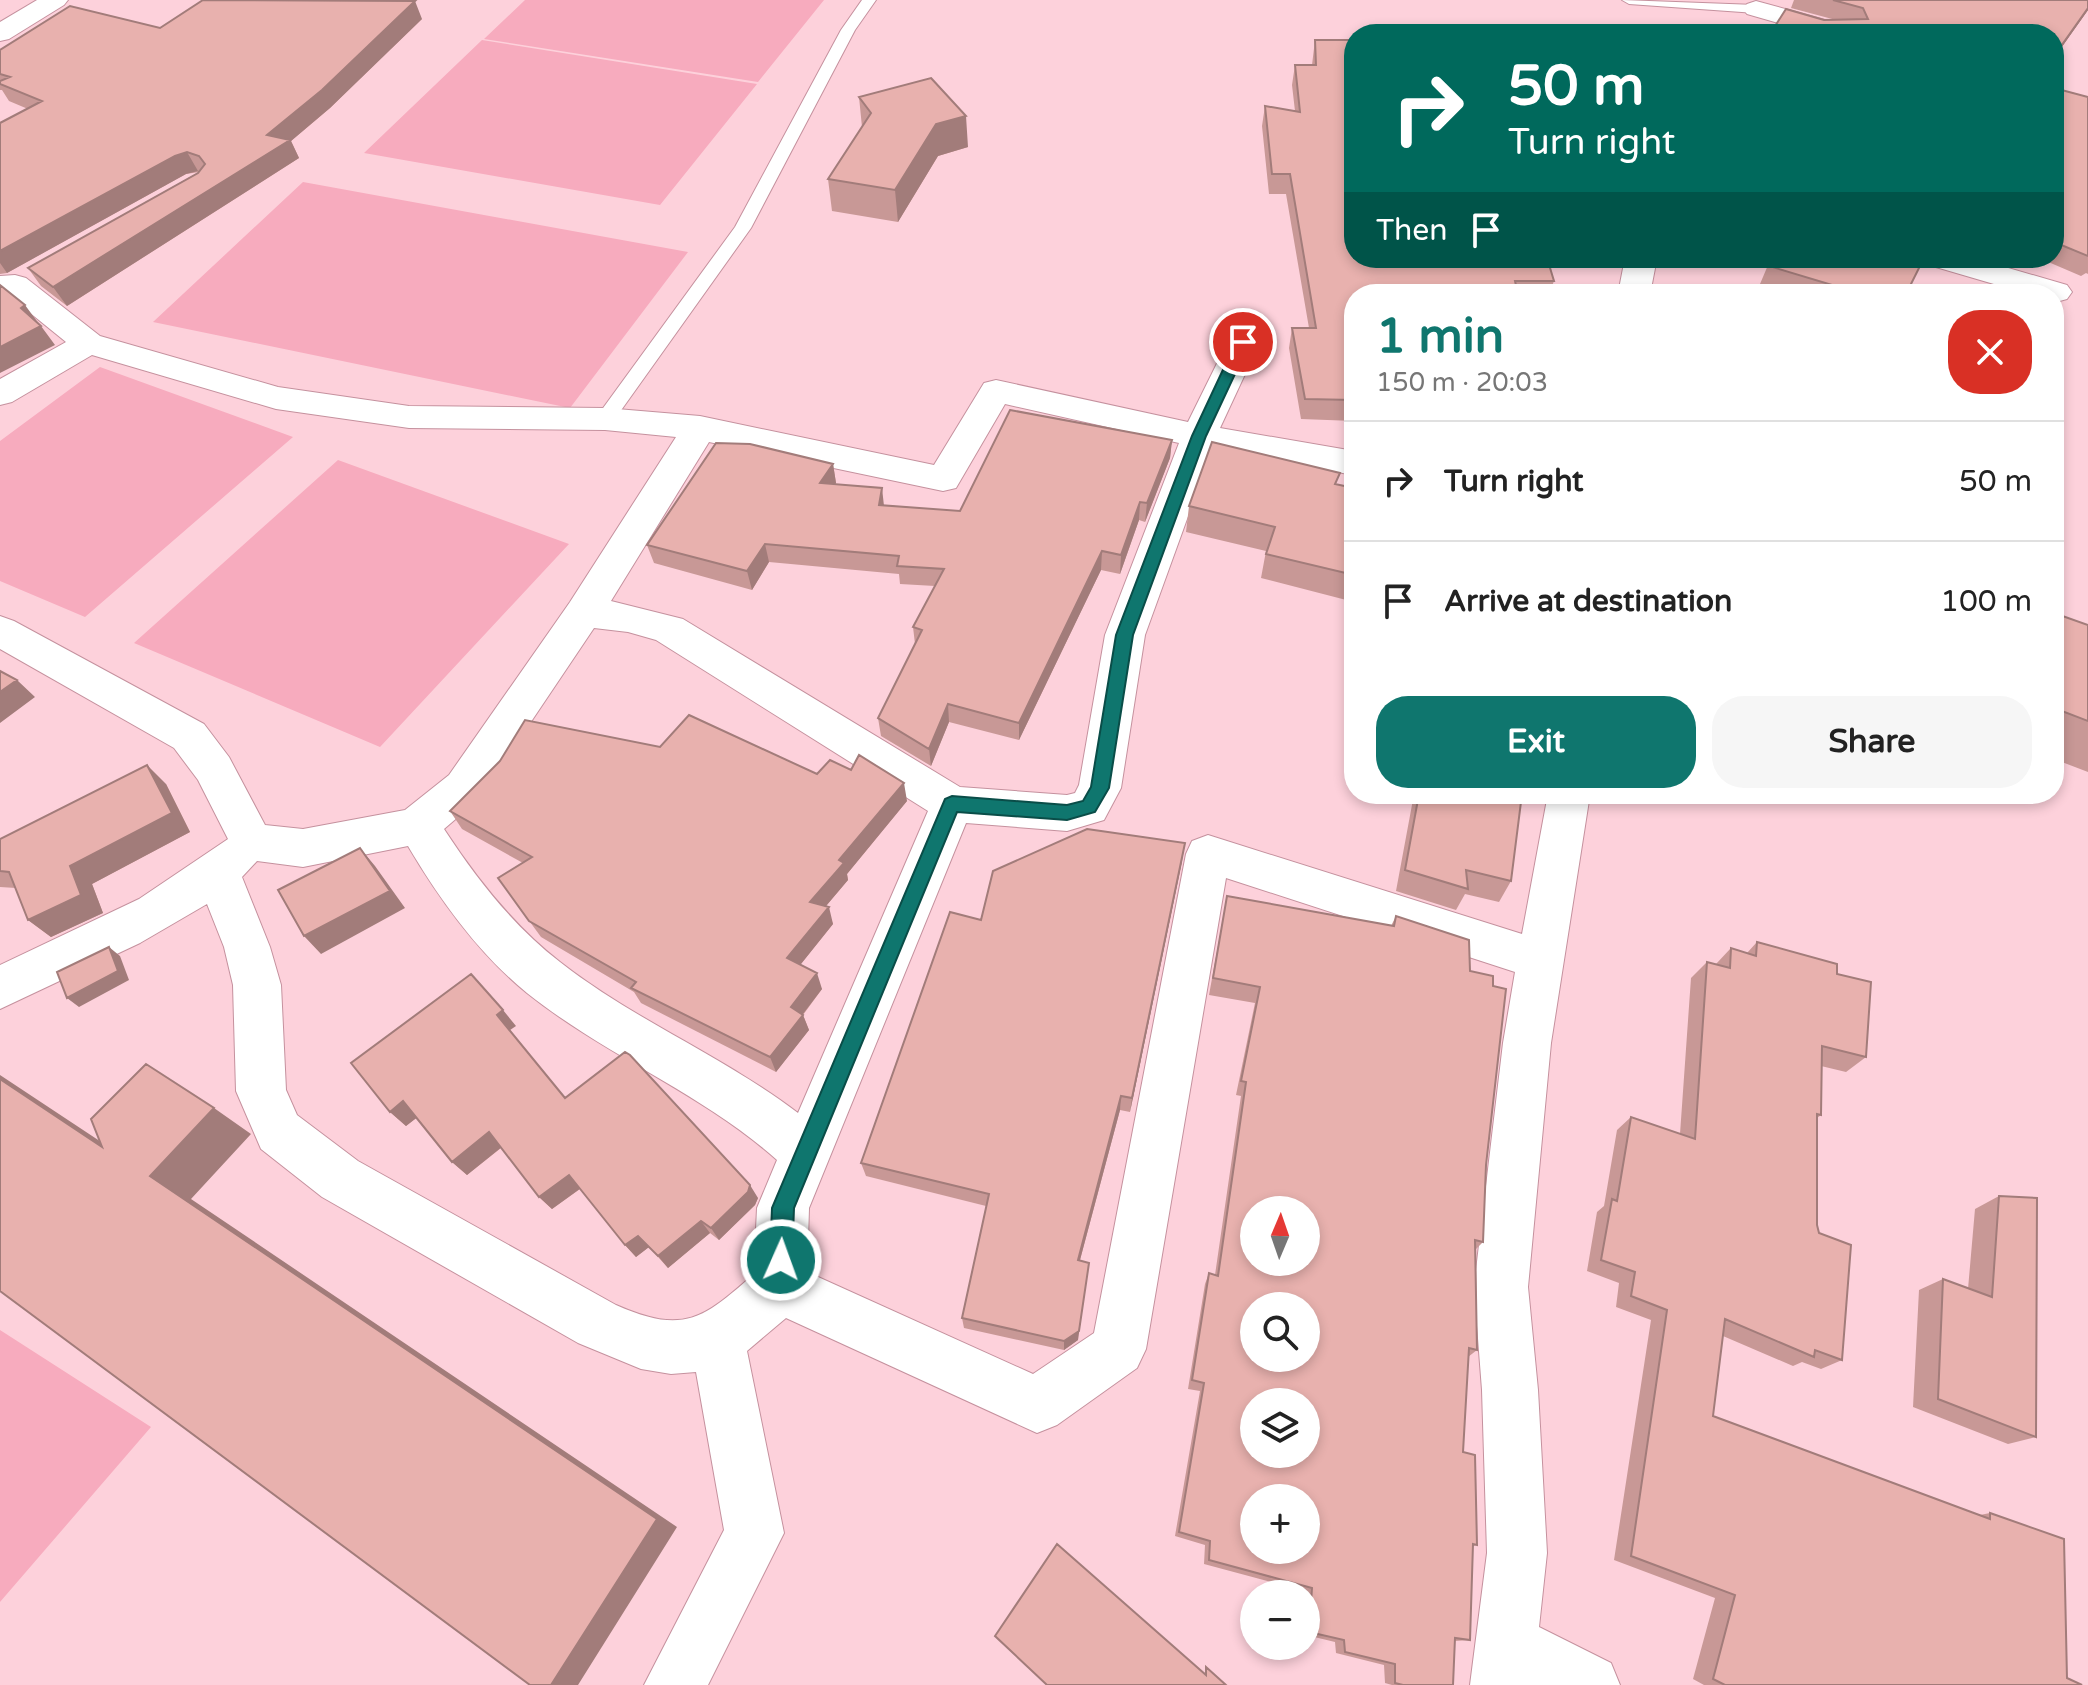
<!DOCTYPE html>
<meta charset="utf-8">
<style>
body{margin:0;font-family:"Varela Round",sans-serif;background:#f6f6f6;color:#222;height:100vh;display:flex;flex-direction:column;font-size:30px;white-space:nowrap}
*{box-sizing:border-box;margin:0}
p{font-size:26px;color:#767676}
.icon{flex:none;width:44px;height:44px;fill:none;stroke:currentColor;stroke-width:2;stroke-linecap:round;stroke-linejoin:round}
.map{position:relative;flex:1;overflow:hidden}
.drawer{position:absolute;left:1344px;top:284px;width:720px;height:520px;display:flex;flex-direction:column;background:#fff;border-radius:32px;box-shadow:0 4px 12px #0003}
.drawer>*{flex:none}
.guide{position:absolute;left:1344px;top:24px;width:720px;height:244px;border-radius:32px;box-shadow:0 4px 12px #0003;background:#00695c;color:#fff;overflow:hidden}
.needle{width:52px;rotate:2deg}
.fabs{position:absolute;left:1240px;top:1196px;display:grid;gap:16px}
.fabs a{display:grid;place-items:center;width:80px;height:80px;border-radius:50%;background:#fff;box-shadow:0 4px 12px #0003;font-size:40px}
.pin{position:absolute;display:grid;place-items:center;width:68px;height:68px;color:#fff;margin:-34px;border:4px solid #fff;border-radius:50%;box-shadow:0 2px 8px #0007}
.me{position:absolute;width:88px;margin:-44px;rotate:2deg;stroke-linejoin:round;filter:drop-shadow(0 0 6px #0008)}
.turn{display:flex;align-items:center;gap:28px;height:168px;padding:0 32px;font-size:36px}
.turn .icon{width:104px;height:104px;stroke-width:2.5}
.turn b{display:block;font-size:56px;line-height:68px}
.then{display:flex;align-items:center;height:76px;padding:0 32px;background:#0003;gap:16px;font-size:30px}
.round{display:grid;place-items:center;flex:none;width:84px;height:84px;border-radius:32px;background:#f6f6f6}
.summary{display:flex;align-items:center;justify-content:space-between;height:136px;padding:0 32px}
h1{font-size:48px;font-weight:700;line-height:60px;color:#0f766e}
.button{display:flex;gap:16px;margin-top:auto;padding:16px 32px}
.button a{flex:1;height:92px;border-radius:32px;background:#0f766e;color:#fff;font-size:32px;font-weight:700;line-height:92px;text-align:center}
.button a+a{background:#f6f6f6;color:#222}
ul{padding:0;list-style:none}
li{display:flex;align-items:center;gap:24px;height:120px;padding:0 32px;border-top:2px solid #e0e0e0}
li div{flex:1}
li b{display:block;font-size:30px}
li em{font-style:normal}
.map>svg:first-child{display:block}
.green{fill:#f7abbe}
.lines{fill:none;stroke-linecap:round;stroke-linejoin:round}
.service-casing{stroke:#c5919e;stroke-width:2}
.minor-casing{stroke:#c5919e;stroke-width:2}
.tertiary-casing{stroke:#c5919e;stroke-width:2}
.service{fill:#fff;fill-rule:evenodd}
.minor{fill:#fff;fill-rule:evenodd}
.tertiary{fill:#fff;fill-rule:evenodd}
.wall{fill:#c89896}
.shaded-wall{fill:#a27c7a}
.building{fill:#e8b1ae;stroke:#a27c7a;stroke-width:2;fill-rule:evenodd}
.route{fill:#0f766e;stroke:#0a4d48;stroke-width:2}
</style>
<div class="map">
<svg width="2088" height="1685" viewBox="0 0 2088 1685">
<rect width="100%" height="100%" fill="#fdd1db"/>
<path class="green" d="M525 0H824L758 82 484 39Z
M482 40 757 84 660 205 364 153Z
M303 182 688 252 570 408 153 322Z
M100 367 293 437 85 617 0 581V441Z
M338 460 569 544 380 747 134 643Z
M0 1330 151 1427 0 1602Z"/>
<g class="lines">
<g class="service-casing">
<path id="service" d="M862 0H876L855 30 751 228 612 423H598L596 419 598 415 735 227 841 30Z
M1622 0 1756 5 1763 9 1756 13 1629 4Z"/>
</g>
<g class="minor-casing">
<path id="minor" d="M1756 1 1854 28 1858 34H1816L1747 14 1743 9 1747 4Z
M1625 258H1657L1650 294H1618Z
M1924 258H1974L2067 285 2072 292 2067 299 2056 302 2054 294H2028L1929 265Z
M15 275 26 278 100 336 278 387 409 406 605 408 700 416 934 465 984 383 996 380 1188 422 1231 335 1243 332 1255 335 1260 342 1220 428 1354 451V475L1212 450 1145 635 1121 788 1104 820 1067 831 966 823 809 1208 807 1272 1033 1374 1094 1333 1186 854 1192 841 1208 835 1522 934 1548 794H1590L1551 1043 1528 1287 1538 1390 1547 1553 1539 1627 1611 1663 1620 1685H1470L1487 1553 1482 1390 1474 1287 1503 1043 1515 972 1226 878 1146 1349 1137 1368 1057 1425 1037 1433 786 1318 747 1351 784 1533 708 1685H644L724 1530 696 1372 671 1374 641 1369 578 1343 322 1197 261 1149 236 1091 233 985 224 947 207 904 140 943 0 1009V965L139 899 228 839 198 780 174 748 0 649V616L14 621 204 724 229 757 265 825 303 829 405 810 449 775 570 602 676 437 605 430 409 428 276 409 92 355 12 402 0 405V379L66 342 8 295 0 296V276ZM1005 404 1179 443 1105 635 1079 785 1075 793 1067 795 960 787 683 619 611 601 709 442 943 491 956 488ZM594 628 628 632 656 640 928 811 798 1113C723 1056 634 1020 560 962 513 926 476 878 444 829L479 799ZM408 846C440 900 478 953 527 993 606 1056 702 1093 777 1160L757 1208 754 1274C703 1319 684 1335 616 1305L358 1161 297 1115 286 1090 281 985 270 947 242 877 257 861 303 867Z"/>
</g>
<g class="tertiary-casing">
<path id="tertiary" d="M37 0H68L64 5 9 39 0 41V22Z"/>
</g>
<use href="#service" class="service"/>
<use href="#minor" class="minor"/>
<use href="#tertiary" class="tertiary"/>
</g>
<path class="wall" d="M1794 0H2088V10L2054 58V34L1824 20H1836L1791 8Z
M422 19 330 108 291 141 299 158 67 306 41 286 28 268 199 172 186 174 7 273 0 274V123L28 109 9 101 2 90H0V50L160 28Z
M1315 40 1554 281 1549 294H1354V421L1301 419 1289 348 1292 328H1309L1286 194H1269L1262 126 1265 106 1295 111 1292 85 1295 65H1312Z
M2054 88 2088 97V274L2086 273 2081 276 2039 258H2054Z
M859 97 968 147 938 156 898 222 832 211 828 179 862 127Z
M1771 258H1924L1906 294H1794L1760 284Z
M1172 440 1170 458 1145 522 1139 520 1120 574 1101 570 1019 740 949 722 931 766 881 736 878 718 915 644 913 627 935 586 900 584 899 574 769 562 752 590 654 563 647 545 833 464 836 483 835 484 884 505 960 511Z
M1337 484 1354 488V608H1352L1354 602 1261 578 1266 551 1186 532 1189 506Z
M2054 613 2088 625V772L2054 759Z
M660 747 817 774 907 801 847 874 848 880 826 906 833 924 800 965 822 989 803 1015 809 1030 776 1072 641 1003 634 992 541 937 498 878 523 863 462 829 450 811Z
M166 784 190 832 92 884 103 913 51 937 28 920 16 888 0 887V839Z
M1414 794H1522L1511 881 1499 902 1465 894 1456 910 1396 891Z
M1182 861 1130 1112 1120 1110 1080 1260 1078 1340 1064 1350 964 1328 962 1318 986 1206 866 1176 861 1163 981 920Z
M1227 896 1391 926 1396 916 1486 1165 1483 1242 1476 1249 1477 1350 1468 1357 1463 1452 1477 1545 1473 1546 1470 1640 1455 1641 1453 1685H1392L1385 1683 1384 1665 1336 1653 1335 1642 1306 1635V1594H1304L1305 1591 1204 1564 1205 1545 1175 1536 1200 1391 1188 1389 1205 1284 1209 1273 1215 1275 1241 1096 1236 1095 1255 1003 1209 995Z
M1757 942 1837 974 1866 1057 1846 1072 1821 1066V1115L1817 1118V1225L1842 1360 1821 1369 1802 1362 1793 1366 1723 1336 1713 1416 1980 1515 1990 1513 2067 1678 2082 1685H1704L1693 1679 1715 1598 1614 1560 1651 1320 1616 1307 1619 1283 1587 1271 1597 1212 1604 1206 1617 1130 1631 1117 1680 1134 1691 978 1707 962 1716 964 1731 948 1747 953Z
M516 1026 510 1030 565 1098 758 1198 755 1205 719 1240 710 1233 668 1268 649 1247 636 1257 625 1245 580 1189 552 1209 539 1197 501 1148 467 1175 452 1162 416 1118 406 1126 390 1112Z
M1999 1196 2036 1437 2008 1444 1913 1407 1919 1290 1943 1279 1968 1289 1975 1209Z"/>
<path class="shaded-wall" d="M415 1 422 19 330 108 291 141 299 158 67 306 53 287 267 135Z
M2088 8V10L2054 58V56Z
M966 116 968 147 938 156 898 222 895 190 936 124Z
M187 152 198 171 186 174 7 273 0 263V251L175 156Z
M25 305 39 324 21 308Z
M41 326 55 345 0 373V347Z
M1172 440 1170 458 1145 522 1147 503Z
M833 464 836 483 824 502 820 483Z
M882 488 884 506 879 505Z
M1140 502 1139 520 1120 574 1121 555Z
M765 544 769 562 752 590 747 571Z
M1102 551 1101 570 1019 740V723Z
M17 680 35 697 0 723V692Z
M948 704 949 722 931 766 929 749Z
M147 765 166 784 190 832 92 884 103 913 51 937 28 920Z
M904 783 907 801 847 874 848 880 815 919 810 902 839 860Z
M1185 843 1182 861 1130 1112 1132 1098Z
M360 848 375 866 405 908 321 954 304 936Z
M829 907 833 924 793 974 787 958Z
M109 947 120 956 129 980 79 1007 67 998Z
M817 973 822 989 796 1023 791 1007Z
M503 1010 516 1026 510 1030 497 1015Z
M803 1015 809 1030 776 1072 770 1057Z
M0 1075 145 1171 102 1147 0 1079Z
M1121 1096 1120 1110 1077 1271 1078 1260Z
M403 1101 419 1116 406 1126 390 1112Z
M214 1108 251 1134 191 1199 677 1527 578 1685H551L150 1176Z
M489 1132 503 1146 467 1175 452 1162Z
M569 1175 581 1188 552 1209 539 1197Z
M750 1185 758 1198 755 1205 719 1240 711 1228Z
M701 1221 710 1233 668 1268 658 1256Z
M638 1236 649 1247 636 1257 625 1245Z
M1089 1263 1078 1340 1064 1350V1341Z"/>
<path class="building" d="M203 0 415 1 322 90 267 135 290 140 53 287 28 268 198 173 205 164 199 156 187 152 175 156 0 251V123L42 101 0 84V81L10 77 0 74V50L70 6 160 28Z
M1833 0H2088V8L2054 56V34H1770L1786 9 1824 20 1868 19 1863 8Z
M1315 40H1354V258H1547L1554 281H1515L1518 294H1354V400L1305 399 1292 328H1316L1290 174H1272L1265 106 1300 112 1295 65H1316Z
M931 78 966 116 936 124 895 190 828 179 871 113 859 97Z
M2054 88 2088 97V256L2054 242Z
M1773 258H1924L1906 294H1862L1769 266Z
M0 285 25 305 21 308 41 326 0 347Z
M1010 410 1172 440 1147 503 1140 502 1121 555 1102 551 1019 723 948 704 929 749 878 718 922 630 913 627 944 569 897 566 899 556 765 544 747 571 647 545 716 443 750 444 833 464 820 483 882 488 879 505 960 511Z
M1212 442 1340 473 1335 484 1354 488V575L1266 554 1275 527 1189 506Z
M2054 613 2088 625V721L2054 708Z
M0 671 17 680 0 692Z
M689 715 817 774 830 760 851 770 859 755 904 783 839 860 844 863 810 902 829 907 787 958 817 973 791 1007 803 1015 770 1057 631 988 636 982 529 921 498 878 532 857 450 811 500 761 525 720 660 747Z
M147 765 172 813 70 866 81 895 28 920 9 872 0 871V839Z
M1419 794H1522L1511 881 1466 870 1468 889 1405 870Z
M1087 829 1185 843 1132 1098 1121 1096 1078 1260 1089 1263 1079 1331 1064 1341 962 1318 989 1194 861 1163 950 912 981 920 993 871Z
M360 848 390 891 304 936 278 890Z
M1227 896 1394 926 1396 916 1469 940 1470 971 1493 976V986L1506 989 1486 1165 1483 1242 1475 1240 1477 1350 1469 1348 1463 1452 1475 1455 1477 1545 1473 1544 1470 1640 1455 1638 1453 1685H1403L1395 1683V1664L1345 1652 1344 1640 1309 1632 1312 1588 1209 1560 1210 1541 1179 1532 1204 1383 1192 1380 1209 1273 1218 1276 1246 1082 1241 1081 1260 987 1213 978ZM1254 1210H1306V1262H1254ZM1254 1306H1306V1358H1254ZM1254 1402H1306V1454H1254ZM1254 1498H1306V1550H1254Z
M1757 942 1837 964V974L1871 982 1866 1057 1822 1046 1821 1115 1817 1114V1225L1819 1233 1851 1245 1842 1360 1815 1350 1814 1357 1725 1319 1713 1416 1990 1519V1513L2064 1539 2067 1678 2082 1685H1725L1713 1679 1735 1595 1631 1556 1667 1310 1631 1296 1635 1272 1601 1260 1612 1199 1617 1201 1631 1117 1695 1139 1707 962 1730 968 1731 948 1756 956Z
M109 947 118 971 67 998 57 972Z
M471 974 503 1010 497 1015 565 1098 625 1052 630 1055 750 1185 748 1192 711 1228 701 1221 658 1256 638 1236 625 1245 569 1175 539 1197 489 1132 452 1162 403 1101 390 1112 351 1063Z
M146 1064 214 1108 150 1176 657 1519 551 1685H530L0 1291V1079L102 1147 91 1119Z
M1999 1196 2037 1198 2036 1437 1938 1399 1943 1279 1992 1297Z
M1057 1544 1206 1675V1667L1226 1685H1047L995 1636Z"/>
<path class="route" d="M1243 338 1250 342 1206 436 1133 635 1109 788 1095 812 1067 820 957 812 794 1208 792 1260 789 1268 781 1271 773 1268 770 1260 772 1208 945 799 952 796 1067 805 1083 801 1091 787 1116 635 1192 436 1236 342Z"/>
</svg>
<div class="fabs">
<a><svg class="needle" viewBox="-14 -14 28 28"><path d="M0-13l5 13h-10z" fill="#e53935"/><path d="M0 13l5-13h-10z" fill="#767676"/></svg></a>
<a><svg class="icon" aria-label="search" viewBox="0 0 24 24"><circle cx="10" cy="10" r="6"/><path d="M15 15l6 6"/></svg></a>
<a><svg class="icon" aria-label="layers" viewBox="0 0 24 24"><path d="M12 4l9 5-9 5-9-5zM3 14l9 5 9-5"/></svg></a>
<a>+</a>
<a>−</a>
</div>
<div class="pin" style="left:1243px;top:342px;background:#d93025"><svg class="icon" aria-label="arrive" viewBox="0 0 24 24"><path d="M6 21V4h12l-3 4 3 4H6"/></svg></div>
<svg class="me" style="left:781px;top:1260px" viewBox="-20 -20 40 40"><circle r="17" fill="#0f766e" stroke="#fff" stroke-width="3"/><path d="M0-11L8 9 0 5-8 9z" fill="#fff"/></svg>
<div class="guide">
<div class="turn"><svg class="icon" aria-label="right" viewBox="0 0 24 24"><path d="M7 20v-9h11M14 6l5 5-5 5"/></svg><div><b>50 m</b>Turn right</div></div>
<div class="then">Then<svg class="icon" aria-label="arrive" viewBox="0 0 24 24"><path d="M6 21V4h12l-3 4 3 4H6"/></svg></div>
</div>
<section class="drawer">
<div class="summary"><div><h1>1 min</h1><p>150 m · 20:03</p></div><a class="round" style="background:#d93025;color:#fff"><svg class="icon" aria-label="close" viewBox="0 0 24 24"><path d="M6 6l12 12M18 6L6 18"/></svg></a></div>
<ul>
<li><svg class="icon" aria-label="right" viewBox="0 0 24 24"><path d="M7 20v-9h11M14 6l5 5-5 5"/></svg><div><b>Turn right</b></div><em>50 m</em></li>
<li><svg class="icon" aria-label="arrive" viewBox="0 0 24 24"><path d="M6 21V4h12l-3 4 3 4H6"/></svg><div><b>Arrive at destination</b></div><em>100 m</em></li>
</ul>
<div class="button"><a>Exit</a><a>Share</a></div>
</section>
</div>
